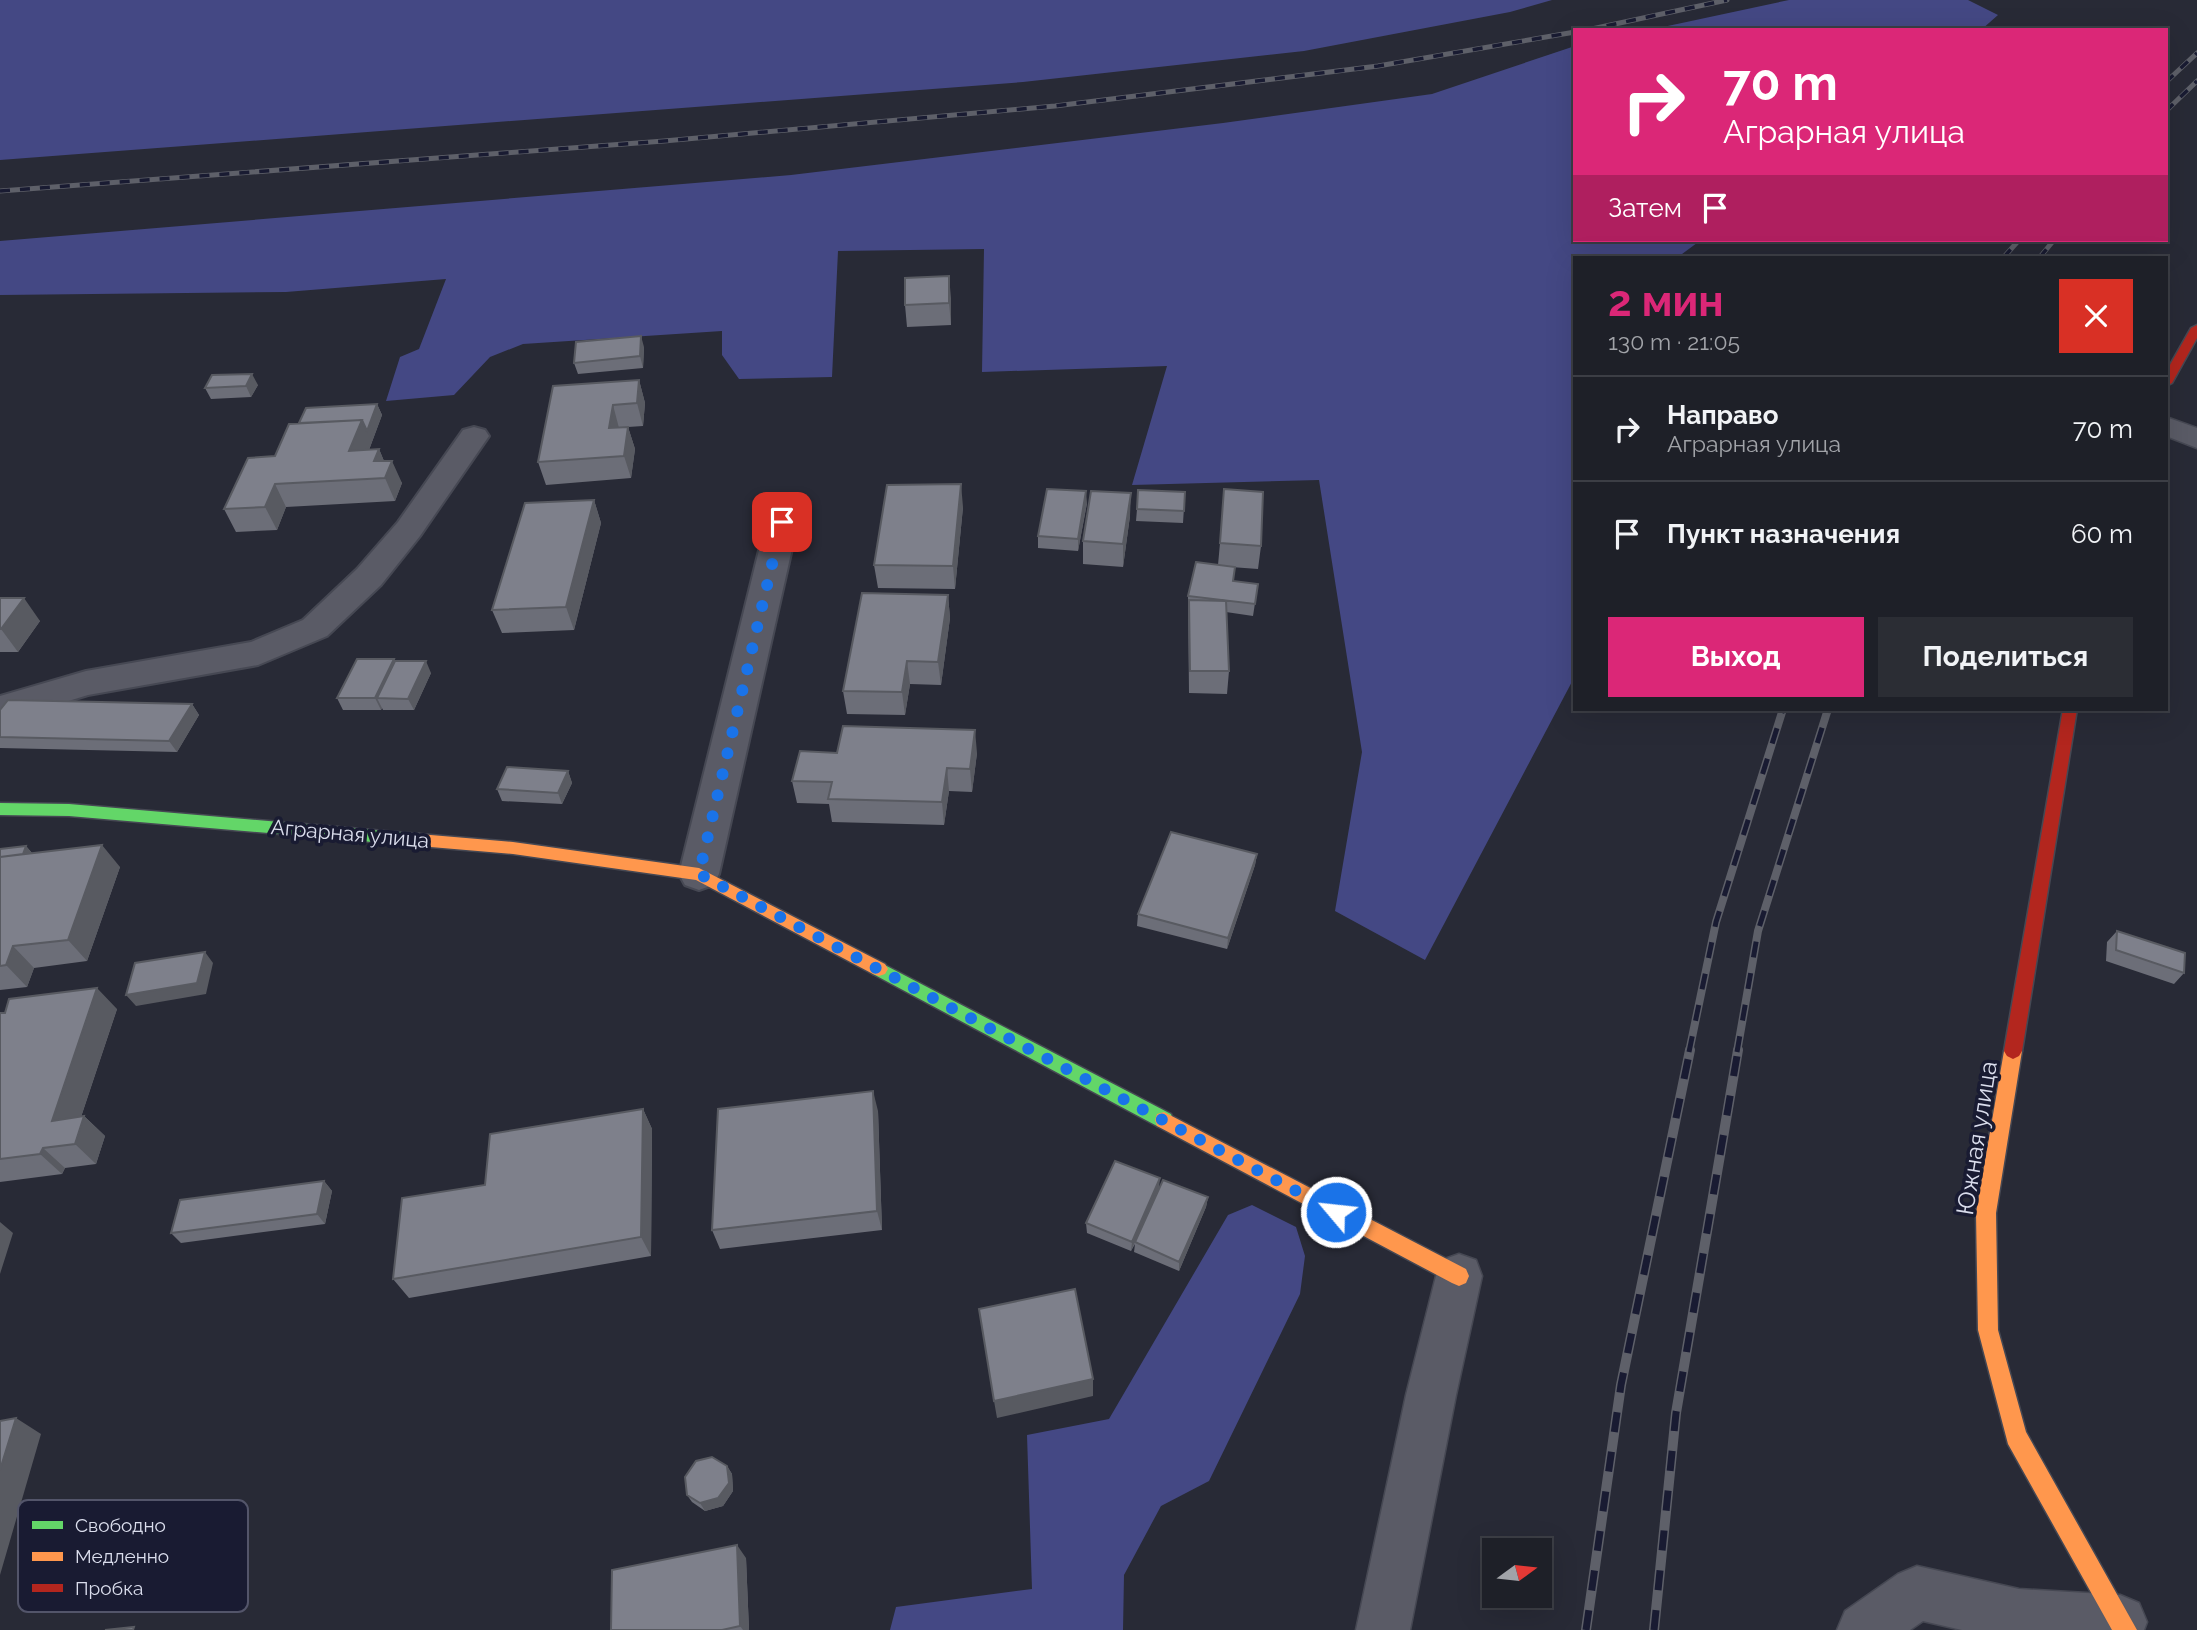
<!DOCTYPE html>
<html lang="ru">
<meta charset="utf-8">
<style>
body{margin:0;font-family:Raleway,sans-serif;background:#2b2d34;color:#f1f3f6;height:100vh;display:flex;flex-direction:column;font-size:26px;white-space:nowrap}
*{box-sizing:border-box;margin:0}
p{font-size:23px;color:#a1a3a8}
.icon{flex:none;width:38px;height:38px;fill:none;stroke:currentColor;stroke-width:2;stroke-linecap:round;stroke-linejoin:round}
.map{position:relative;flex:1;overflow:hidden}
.sheet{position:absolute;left:1573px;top:256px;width:595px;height:455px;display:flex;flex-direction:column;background:#1e2028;border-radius:0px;box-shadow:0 7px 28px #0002,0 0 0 2px #3c3e45}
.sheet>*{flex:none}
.guide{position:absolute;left:1573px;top:28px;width:595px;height:214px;border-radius:0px;box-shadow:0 7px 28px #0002,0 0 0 2px #3c3e45;background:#db2777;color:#fff;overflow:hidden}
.needle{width:46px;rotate:75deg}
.tools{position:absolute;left:1482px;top:1538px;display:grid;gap:14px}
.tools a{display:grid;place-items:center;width:70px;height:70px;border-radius:0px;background:#1e2028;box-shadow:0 7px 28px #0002,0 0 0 2px #3c3e45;font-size:35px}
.pin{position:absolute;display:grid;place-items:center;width:60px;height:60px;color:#fff;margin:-30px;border-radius:14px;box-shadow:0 4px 10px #0006}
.me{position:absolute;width:77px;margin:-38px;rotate:298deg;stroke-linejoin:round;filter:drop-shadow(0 0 5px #0008)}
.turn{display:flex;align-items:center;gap:24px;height:147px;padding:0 35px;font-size:32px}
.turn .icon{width:91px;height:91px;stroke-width:2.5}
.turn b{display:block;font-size:49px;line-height:60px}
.then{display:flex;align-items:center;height:66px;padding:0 35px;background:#0003;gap:14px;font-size:26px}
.round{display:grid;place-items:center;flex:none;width:74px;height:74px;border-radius:0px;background:#2b2d34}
.summary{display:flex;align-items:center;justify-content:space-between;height:119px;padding:0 35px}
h1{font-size:42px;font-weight:700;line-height:52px;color:#db2777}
.primary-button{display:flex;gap:14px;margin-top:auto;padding:14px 35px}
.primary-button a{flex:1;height:80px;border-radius:0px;background:#db2777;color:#fff;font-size:28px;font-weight:700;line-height:80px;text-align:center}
.primary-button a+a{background:#2b2d34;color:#f1f3f6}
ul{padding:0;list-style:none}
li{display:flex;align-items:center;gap:21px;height:105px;padding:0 35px;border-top:2px solid #3c3e45}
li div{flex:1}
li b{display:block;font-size:26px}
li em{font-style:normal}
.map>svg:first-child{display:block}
.forest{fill:#444884}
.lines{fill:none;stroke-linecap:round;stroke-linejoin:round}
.lane-casing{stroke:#464853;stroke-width:3}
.street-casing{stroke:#464853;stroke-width:4}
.fast-casing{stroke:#464853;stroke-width:3}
.slow-casing{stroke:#464853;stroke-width:3}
.jam-casing{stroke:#464853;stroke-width:3}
.lane{fill:#5a5b66;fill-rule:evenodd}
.street{fill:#5a5b66;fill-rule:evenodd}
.fast{fill:#63d668;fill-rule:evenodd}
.slow{fill:#ff974d;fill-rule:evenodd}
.jam{fill:#b3261e;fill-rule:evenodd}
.rail-far2-casing{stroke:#5e6069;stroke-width:5}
.rail-far1-casing{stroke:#5e6069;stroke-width:8}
.rail-casing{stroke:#5e6069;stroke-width:10}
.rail-far2{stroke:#191b32;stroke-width:3.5;stroke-dasharray:10;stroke-linecap:butt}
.rail-far1{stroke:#191b32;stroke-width:5;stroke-dasharray:16;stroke-linecap:butt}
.rail{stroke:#191b32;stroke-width:7;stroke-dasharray:20;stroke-linecap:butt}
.wall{fill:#6c6e78}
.shaded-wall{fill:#585a61}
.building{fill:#7e808b;stroke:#585a61;stroke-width:2}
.route{stroke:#1a73e8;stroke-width:12;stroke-dasharray:0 21.6}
.labels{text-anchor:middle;stroke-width:7;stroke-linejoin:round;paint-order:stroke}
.street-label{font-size:21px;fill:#daddec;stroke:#191b32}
.near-street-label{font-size:24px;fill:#daddec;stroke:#191b32}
.key{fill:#191b32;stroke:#53556a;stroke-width:2}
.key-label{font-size:19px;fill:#daddec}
</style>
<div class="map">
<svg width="2197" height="1630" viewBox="0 0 2197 1630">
<rect width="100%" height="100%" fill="#282a36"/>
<path class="forest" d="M0 0H1552L1510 12 1304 51 1023 82 0 160Z
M1789 0H1968L1998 15 1981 30H1649Z
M1575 46V240H1701L1678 257H1575V676L1425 960 1335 911 1362 752 1319 480 1132 485 1167 366 982 372 984 249 838 251 832 377 739 379 722 355V331L523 344 490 357 454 395 386 401 400 357 419 349 446 279 286 292 0 295V241L791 175 1223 123 1432 94Z
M1252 1205 1296 1227 1305 1256 1300 1294 1209 1481 1161 1506 1124 1575 1123 1630H890L896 1607 1032 1589 1027 1435 1109 1419 1228 1215Z"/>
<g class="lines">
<g class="lane-casing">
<path id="lane" d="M2166 417 2197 428V448L2166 436Z
M1459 1254 1476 1260 1482 1276 1456 1395 1410 1630H1356L1406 1395 1436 1276 1442 1260Z
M1917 1566 2019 1589 2120 1595 2139 1603 2147 1622 2144 1630H1962L1923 1621 1910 1630H1837L1845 1611 1898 1574Z"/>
</g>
<g class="street-casing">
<path id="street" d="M474 427 485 430 489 436 420 536 381 585 327 636 258 665 88 695 0 722V696L86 671 251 642 303 620 357 569 398 522 463 430Z
M782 512 793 515 798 522 719 874 713 885 699 890 685 885 679 874 766 522 771 515Z"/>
</g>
<g class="fast-casing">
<path id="fast" d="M0 803 69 804 419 834 425 836 427 840 425 844 419 846 69 816 0 815Z
M879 962 1171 1114 1173 1120 1171 1126 1164 1128 1157 1126 873 974 870 969 873 964Z"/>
</g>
<g class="slow-casing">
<path id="slow" d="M419 834 513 842 699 868 885 964 888 969 885 974 879 976 873 974 696 880 513 854 419 846 413 844 411 840 413 836Z
M2013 1043 2019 1046 2022 1051 1996 1213 1998 1330 2026 1432 2137 1630H2112L2008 1444 1978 1330 1976 1213 2004 1051 2007 1046Z
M1164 1112 1466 1269 1469 1276 1466 1283 1459 1286 1452 1283 1157 1126 1155 1120 1157 1114Z"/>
</g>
<g class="jam-casing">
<path id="jam" d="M2197 325V338L2172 383 2166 386V372L2191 328Z
M2063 709H2077L2022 1051 2019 1056 2013 1059 2007 1056 2004 1051Z"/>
</g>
<use href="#lane" class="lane"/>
<use href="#street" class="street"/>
<use href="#fast" class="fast"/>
<use href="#slow" class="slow"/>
<use href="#jam" class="jam"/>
<g class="rail-far2-casing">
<path id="rail-far2" d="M1587 30 1727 0
M2166 82 2197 53
M2166 111 2197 81
M0 191 664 141 1055 106 1378 66 1575 32
M2004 257 2019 240
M2040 257 2054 240"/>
</g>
<g class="rail-far1-casing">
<path id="rail-far1" d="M1689 1052 1716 922 1783 709
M1737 1052 1758 931 1828 709"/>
</g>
<g class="rail-casing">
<path id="rail" d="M1586 1630 1621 1385 1690 1050
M1654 1630 1676 1413 1738 1050"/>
</g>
<use href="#rail-far2" class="rail-far2"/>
<use href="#rail-far1" class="rail-far1"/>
<use href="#rail" class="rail"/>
</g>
<path class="wall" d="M951 298V325L907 327 905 305Z
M644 347 643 368 578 374 574 363Z
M639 380 645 403 643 426 628 427 635 449 631 478 546 485 538 462Z
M258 385 251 397 211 399 205 388Z
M377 404 382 415 369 450 379 449 384 461 402 483 395 501 286 507 277 530 236 532 224 509 275 456 299 423Z
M1185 492 1183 523 1136 521 1137 509Z
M594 500 601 523 574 630 502 633 492 610Z
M1087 503 1078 551 1038 548V536Z
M963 507 955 589 878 588 874 565Z
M1130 516 1123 567 1083 564V541Z
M1220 543 1261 546 1258 569 1231 567 1234 581 1258 584 1253 616 1226 612 1229 671 1227 694 1189 693 1188 596 1218 565Z
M948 595 950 618 941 685 910 684 905 715 847 714 843 691Z
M0 598 40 621 18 652H0Z
M394 659 395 661 431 673 414 710H383L382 708 381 710H343L337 698Z
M192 704 199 715 177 752 0 748V710Z
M837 753H977L972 792 949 791 944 825 832 822 829 804 797 803 792 781Z
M568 771 572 783 562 804 502 801 497 789Z
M26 846 32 853 120 867 87 961 34 968 27 987 0 990V849Z
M1257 854 1255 865 1227 949 1137 926 1138 914Z
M2117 931 2184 973 2174 984 2106 961 2107 942Z
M117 1009 81 1117 84 1116 105 1136 96 1164 65 1168 62 1174 0 1182V1013Z
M643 1109 652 1129 651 1256 409 1298 393 1279 485 1185Z
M878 1111 882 1230 720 1249 712 1230Z
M324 1181 332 1191 325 1224 181 1243 171 1233Z
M1159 1188 1208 1197 1206 1207 1179 1271 1134 1252 1135 1244 1131 1251 1087 1233 1086 1223Z
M727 1466 732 1474 733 1491 723 1506 705 1511 692 1502 687 1495Z
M746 1558 749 1630H611Z"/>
<path class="shaded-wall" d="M949 276 951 298V325L949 303Z
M641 336 644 347 643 368 640 356Z
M252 374 258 385 251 397 246 386Z
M639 380 645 403 643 426 637 403Z
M377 404 382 415 360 474 349 451 362 420Z
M613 405 619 428H609Z
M628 427 635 449 631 478 624 456Z
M379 449 388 471 392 461 402 483 395 501 385 478 374 461Z
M275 484 286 507 277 530 265 507Z
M961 484 963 507 955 589 953 566Z
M1086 491 1087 503 1078 551V539Z
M1131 493 1130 516 1123 567V544Z
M594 500 601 523 574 630 566 607Z
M948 595 950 618 941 685 938 662Z
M24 598 40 621 18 652 1 629Z
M394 659 399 671 377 698 382 708 381 710 375 698Z
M426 661 431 673 414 710 408 699Z
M907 661 910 684 905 715 902 692Z
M192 704 199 715 177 752 169 741Z
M975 730 977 753 972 792 970 769Z
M947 768 949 791 944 825 942 802Z
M568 771 572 783 562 804 558 793Z
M102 845 120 867 87 961 68 940Z
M26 846 36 858 17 867Z
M1257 854 1255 865 1227 949 1228 938Z
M13 946 34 968 27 987 6 965Z
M205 952 213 963 206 994 136 1006 126 995Z
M97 988 117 1009 73 1141 52 1121Z
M873 1091 878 1111 882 1230 877 1211Z
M643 1109 652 1129 651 1256 641 1237Z
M84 1116 105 1136 96 1164 75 1144Z
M43 1148 65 1168 62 1174 40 1154Z
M1160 1178 1159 1188 1131 1251 1132 1242Z
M324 1181 332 1191 325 1224 317 1214Z
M1208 1197 1206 1207 1179 1271V1262Z
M0 1222 13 1233 0 1274Z
M1093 1379V1396L997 1418 994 1401Z
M16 1418 41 1434 0 1575V1470Z
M727 1466 732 1474 733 1491 723 1506 705 1511 700 1503Z
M737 1545 746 1558 749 1630H743L740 1626Z"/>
<path class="building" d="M949 276V303L905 305V278Z
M641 336 640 356 574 363 576 342Z
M252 374 246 386 205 388 212 375Z
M639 380 637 403 613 405 609 428 628 427 624 456 538 462 553 386Z
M377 404 367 431 362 420 299 423 306 408Z
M362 420 349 451 379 449 374 461H392L385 478 275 484 265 507 224 509 248 458 275 456 289 424Z
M961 484 953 566 874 565 887 485Z
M1047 489 1086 491 1078 539 1038 536Z
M1224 489 1263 492 1261 546 1220 543Z
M1138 490 1185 492 1184 511 1137 509Z
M1091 491 1131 493 1123 544 1083 541Z
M594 500 566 607 492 610 525 503Z
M1196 562 1235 567 1233 581 1258 584 1255 604 1188 596Z
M862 593 948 595 938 662 907 661 902 692 843 691Z
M0 598H24L1 629H0Z
M1189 600 1226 601 1229 671H1190Z
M357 659H394L375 698H337Z
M395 661H426L408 699 377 698Z
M8 700 192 704 169 741 0 737V710Z
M843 726 975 730 970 769 947 768 942 802 828 799 832 782 792 781 800 751 837 753Z
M507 767 568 771 558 793 497 789Z
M1171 832 1257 854 1228 938 1138 914Z
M102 845 68 940 13 946 6 965 0 966V857Z
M26 846 23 854 0 857V849Z
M2117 931 2185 953 2184 973 2116 950Z
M205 952 197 983 126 995 135 963Z
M97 988 52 1121 84 1116 75 1144 43 1148 40 1154 0 1159V1013H5L9 999Z
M873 1091 877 1211 712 1230 718 1109Z
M643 1109 641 1237 393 1279 402 1198 485 1185 490 1134Z
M1115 1161 1160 1178 1132 1242 1086 1223Z
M1163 1180 1208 1197 1179 1262 1135 1242Z
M324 1181 317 1214 171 1233 180 1200Z
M1075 1289 1093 1379 994 1401 979 1309Z
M16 1418 0 1470V1421Z
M712 1457 727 1466 729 1483 718 1498 700 1503 687 1495 685 1477 696 1461Z
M737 1545 740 1626 722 1630H611L612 1570Z
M134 1627 133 1630H105Z"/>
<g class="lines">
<path class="route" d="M782 522 699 874 1336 1212"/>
</g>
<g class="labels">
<g class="street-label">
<text transform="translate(350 834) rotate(5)" y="7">Аграрная улица</text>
</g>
<g class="near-street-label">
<text transform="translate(1977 1138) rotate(-81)" y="8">Южная улица</text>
</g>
</g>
<rect x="18" y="1500" width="230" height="112" rx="10" class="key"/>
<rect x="32" y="1521" width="31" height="8" fill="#63d668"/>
<rect x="32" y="1552" width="31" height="9" fill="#ff974d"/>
<rect x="32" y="1584" width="31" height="8" fill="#b3261e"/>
<g class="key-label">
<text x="75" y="1532">Свободно</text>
<text x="75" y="1563">Медленно</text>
<text x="75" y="1595">Пробка</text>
</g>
</svg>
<div class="tools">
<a><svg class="needle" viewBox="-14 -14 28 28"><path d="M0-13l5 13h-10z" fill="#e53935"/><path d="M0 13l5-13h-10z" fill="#a1a3a8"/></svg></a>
</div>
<div class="pin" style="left:782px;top:522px;background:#d93025"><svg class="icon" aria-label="arrive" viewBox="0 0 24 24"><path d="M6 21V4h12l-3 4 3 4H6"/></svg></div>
<svg class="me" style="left:1336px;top:1212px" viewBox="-20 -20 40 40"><circle r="17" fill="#1a73e8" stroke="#fff" stroke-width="3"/><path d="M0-11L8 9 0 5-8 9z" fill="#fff"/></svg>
<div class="guide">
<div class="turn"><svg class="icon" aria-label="right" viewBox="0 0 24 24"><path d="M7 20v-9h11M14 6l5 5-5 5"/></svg><div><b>70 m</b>Аграрная улица</div></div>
<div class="then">Затем<svg class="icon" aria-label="arrive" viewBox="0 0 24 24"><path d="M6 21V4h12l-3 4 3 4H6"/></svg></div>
</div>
<section class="sheet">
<div class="summary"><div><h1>2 мин</h1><p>130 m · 21:05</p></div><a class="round" style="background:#d93025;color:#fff"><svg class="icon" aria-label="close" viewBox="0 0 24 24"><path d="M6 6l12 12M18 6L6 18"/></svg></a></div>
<ul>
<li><svg class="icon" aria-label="right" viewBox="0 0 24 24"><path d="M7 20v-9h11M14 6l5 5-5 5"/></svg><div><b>Направо</b><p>Аграрная улица</p></div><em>70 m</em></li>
<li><svg class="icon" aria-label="arrive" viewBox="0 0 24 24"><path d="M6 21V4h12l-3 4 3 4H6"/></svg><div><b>Пункт назначения</b></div><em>60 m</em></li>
</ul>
<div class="primary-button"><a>Выход</a><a>Поделиться</a></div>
</section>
</div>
